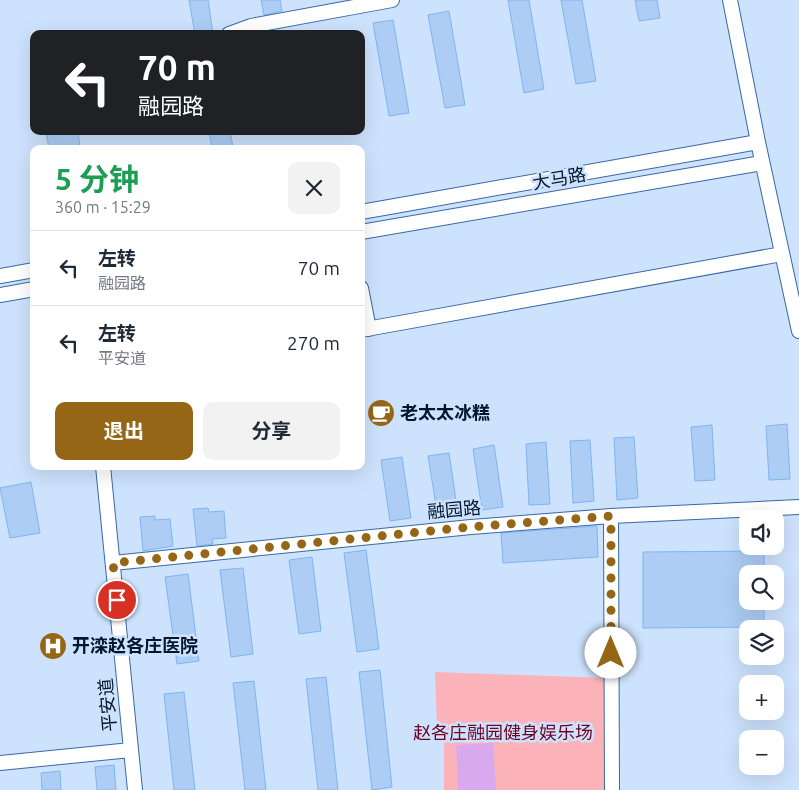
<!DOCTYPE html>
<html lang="zh">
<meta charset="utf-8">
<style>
body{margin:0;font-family:Ubuntu,"Noto Sans SC",sans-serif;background:#f2f2f3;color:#1f2937;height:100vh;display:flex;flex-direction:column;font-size:19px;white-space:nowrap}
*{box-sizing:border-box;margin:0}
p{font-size:16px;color:#747a83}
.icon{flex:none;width:28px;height:28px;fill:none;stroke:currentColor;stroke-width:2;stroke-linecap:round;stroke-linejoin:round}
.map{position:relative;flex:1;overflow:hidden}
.drawer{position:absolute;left:30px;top:145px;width:335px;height:325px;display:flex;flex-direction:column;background:#fff;border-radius:10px;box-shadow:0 5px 20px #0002}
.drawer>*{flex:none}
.hud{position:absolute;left:30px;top:30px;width:335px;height:105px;border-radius:10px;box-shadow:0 5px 20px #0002;background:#202124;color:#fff;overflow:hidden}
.fabs{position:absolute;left:739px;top:510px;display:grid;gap:10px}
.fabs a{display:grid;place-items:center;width:45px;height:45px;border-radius:10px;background:#fff;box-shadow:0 5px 20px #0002;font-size:25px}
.pin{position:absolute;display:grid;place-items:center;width:42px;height:42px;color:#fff;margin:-21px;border:2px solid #fff;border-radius:50%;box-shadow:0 1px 5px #0007}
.me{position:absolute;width:55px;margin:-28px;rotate:0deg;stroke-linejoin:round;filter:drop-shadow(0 0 4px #0008)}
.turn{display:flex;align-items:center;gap:18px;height:105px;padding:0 25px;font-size:22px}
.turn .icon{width:65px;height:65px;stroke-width:2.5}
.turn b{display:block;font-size:35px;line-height:42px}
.round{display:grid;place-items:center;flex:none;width:52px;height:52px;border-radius:10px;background:#f2f2f3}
.overview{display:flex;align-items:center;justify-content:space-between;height:85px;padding:0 25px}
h1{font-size:30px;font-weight:700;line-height:38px;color:#1e9e55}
.cta{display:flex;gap:10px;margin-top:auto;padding:10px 25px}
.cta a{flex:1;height:58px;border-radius:10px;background:#966617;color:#fff;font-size:20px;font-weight:700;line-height:58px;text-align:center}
.cta a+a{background:#f2f2f3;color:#1f2937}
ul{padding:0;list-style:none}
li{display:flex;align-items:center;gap:15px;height:75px;padding:0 25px;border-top:1px solid #e0e1e3}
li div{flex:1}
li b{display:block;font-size:19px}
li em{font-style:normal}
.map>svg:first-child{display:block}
.green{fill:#fbb3b9}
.water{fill:#d8a9ef}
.building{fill:#adcdf4;stroke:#7fb4f5}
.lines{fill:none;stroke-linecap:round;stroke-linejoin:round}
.minor-casing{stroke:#3869a5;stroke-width:16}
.minor{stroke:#fff;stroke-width:14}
.route{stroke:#966617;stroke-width:9;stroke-dasharray:0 16.2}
.labels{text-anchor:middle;stroke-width:5;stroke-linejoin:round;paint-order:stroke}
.street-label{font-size:18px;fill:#03162e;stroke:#cde2fd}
.poi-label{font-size:18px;font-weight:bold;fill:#03162e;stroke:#cde2fd;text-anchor:start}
.park-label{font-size:18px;fill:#6f0021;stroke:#cde2fd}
</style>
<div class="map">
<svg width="799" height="790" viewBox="0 0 799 790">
<rect width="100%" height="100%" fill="#cde2fd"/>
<path class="green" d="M435 672 606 678 604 790H444V729L437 727Z"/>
<path class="water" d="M493 743 496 790H458L456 745Z"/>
<path class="building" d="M189 0H208L213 34H195Z
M261 0H280L282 11 264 15Z
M508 0H529L544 89 524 93Z
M561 0H582L596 81 576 84Z
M635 0H657L660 18 639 21Z
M449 11 465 105 445 108 428 15Z
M393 20 409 113 389 116 373 23Z
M46 131H78L80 149H49Z
M209 131H230L233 147 212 149Z
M787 424 790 479 769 480 766 426Z
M712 425 715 480 695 481 691 427Z
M634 437 638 498 617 500 614 438Z
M590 440 594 501 573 503 570 441Z
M546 442 550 504 529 505 526 444Z
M494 445 503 507 482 510 473 449Z
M449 453 458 514 438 517 428 456Z
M402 457 411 518 390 521 381 460Z
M31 482 40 533 10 538 0 488Z
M208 508 209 512 224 511 226 538 212 539 213 544 197 546 193 509Z
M155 516V520L170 519 173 546 143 551 140 517Z
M597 526 598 557 503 563 501 533Z
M366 550 379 649 357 652 344 553Z
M764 551V574H748V601H764V627L643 628V552Z
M312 557 321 631 299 634 289 560Z
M243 568 253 654 231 657 220 570Z
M188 574 199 661 177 664 165 577Z
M380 670 392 787 372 790 359 672Z
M326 677 338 790H318L306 679Z
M254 681 266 790H245L233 683Z
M184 692 195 790H174L164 694Z
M114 765 116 790H97L95 767Z
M60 771 61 790H42L41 773Z"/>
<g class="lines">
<g class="minor-casing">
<path id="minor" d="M730 0 758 142 799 331
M229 34 251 26 392 0
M361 212 758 142
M361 232 762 163
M0 276 34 270
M361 288 369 329
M0 295 34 289
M361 330 782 254
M103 466 135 790
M611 516 612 790
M113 563 471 527 611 516 799 507
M0 763 131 750"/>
</g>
<use href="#minor" class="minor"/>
</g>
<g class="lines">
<path class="route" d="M117 600 113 563 470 527 611 516V653"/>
</g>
<defs>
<g id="cafe-disc" transform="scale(1.4375)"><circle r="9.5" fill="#966617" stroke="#cde2fd"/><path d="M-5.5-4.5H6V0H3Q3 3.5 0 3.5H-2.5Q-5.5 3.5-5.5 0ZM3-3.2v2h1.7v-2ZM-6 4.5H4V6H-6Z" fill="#fff"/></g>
<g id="hospital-disc" transform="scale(1.4375)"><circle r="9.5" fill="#966617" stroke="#cde2fd"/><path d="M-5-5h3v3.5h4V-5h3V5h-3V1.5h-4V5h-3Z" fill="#fff"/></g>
</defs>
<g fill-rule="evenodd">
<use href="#cafe-disc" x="381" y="413"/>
<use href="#hospital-disc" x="53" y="646"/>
</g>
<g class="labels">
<g class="street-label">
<text transform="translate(559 179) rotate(-10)" y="6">大马路</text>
<text transform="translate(454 510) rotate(-5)" y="6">融园路</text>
<text transform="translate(108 705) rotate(-95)" y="6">平安道</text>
</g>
<g class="poi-label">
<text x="400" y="419">老太太冰糕</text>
<text x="72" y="652">开滦赵各庄医院</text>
</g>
<g class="park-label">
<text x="503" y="739">赵各庄融园健身娱乐场</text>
</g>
</g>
</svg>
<div class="fabs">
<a><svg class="icon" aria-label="sound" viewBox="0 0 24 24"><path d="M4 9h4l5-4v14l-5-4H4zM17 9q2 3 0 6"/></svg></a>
<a><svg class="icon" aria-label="search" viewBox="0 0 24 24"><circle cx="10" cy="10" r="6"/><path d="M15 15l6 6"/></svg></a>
<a><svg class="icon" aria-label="layers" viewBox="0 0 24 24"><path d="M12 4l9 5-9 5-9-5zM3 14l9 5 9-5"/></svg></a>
<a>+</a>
<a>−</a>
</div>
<div class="pin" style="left:117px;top:600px;background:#d93025"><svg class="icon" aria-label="arrive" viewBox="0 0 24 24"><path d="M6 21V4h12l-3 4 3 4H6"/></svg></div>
<svg class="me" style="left:611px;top:653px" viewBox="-20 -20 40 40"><circle r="19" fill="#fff"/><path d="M0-13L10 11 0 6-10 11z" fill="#966617"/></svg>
<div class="hud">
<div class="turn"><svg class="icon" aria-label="left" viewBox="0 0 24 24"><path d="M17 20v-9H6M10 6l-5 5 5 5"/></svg><div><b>70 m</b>融园路</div></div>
</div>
<section class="drawer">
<div class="overview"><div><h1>5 分钟</h1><p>360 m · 15:29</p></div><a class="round"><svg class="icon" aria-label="close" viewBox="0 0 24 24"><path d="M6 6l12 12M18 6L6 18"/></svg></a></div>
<ul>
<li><svg class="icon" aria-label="left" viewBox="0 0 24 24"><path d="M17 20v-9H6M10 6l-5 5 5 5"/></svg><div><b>左转</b><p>融园路</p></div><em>70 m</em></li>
<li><svg class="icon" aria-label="left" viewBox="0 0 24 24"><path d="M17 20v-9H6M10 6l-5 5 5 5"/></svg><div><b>左转</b><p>平安道</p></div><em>270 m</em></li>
</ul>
<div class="cta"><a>退出</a><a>分享</a></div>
</section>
</div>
